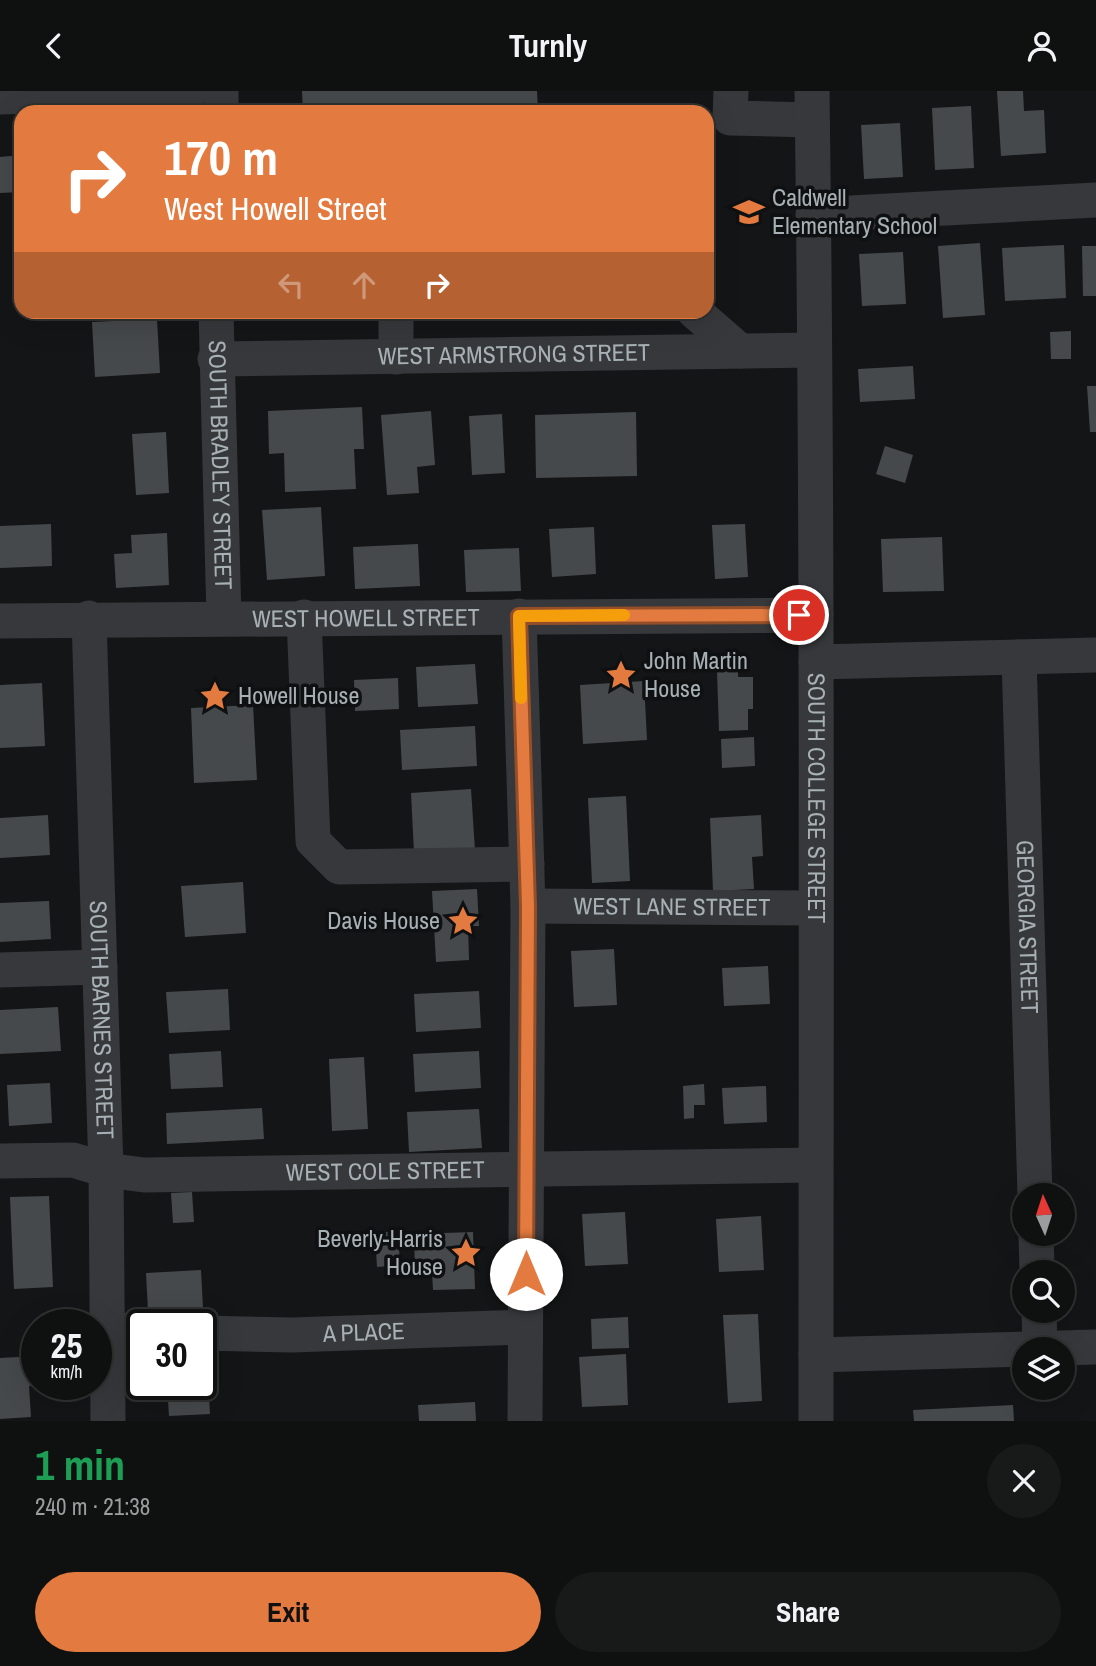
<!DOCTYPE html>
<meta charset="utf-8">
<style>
body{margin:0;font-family:"Archivo Narrow",sans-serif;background:#181919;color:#f1f3f6;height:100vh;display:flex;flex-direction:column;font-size:26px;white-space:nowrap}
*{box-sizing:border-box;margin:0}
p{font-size:23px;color:#9b9d9f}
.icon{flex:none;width:38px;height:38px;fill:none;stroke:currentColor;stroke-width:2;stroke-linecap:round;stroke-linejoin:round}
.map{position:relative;height:1330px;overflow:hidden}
.drawer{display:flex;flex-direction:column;background:#0f1010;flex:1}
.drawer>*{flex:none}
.banner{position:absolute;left:14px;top:14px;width:700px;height:214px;border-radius:21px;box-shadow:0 7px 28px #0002,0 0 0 2px #2f3030;background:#e37a3f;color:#fff;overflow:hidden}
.needle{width:46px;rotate:357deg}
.fabs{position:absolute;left:1012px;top:1092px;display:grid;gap:14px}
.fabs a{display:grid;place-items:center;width:63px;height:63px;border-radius:50%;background:#0f1010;box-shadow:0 7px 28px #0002,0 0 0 2px #2f3030;font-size:35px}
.speed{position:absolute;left:21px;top:1218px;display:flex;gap:14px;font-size:35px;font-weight:700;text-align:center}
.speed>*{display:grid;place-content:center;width:91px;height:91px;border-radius:50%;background:#0f1010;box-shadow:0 7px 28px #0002,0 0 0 2px #2f3030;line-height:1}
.speed small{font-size:18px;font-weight:400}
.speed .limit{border:4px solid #111;border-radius:10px;background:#fff;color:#111}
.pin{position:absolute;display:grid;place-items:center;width:60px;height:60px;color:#fff;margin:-30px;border:4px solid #fff;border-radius:50%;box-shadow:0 2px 7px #0007}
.me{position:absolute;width:77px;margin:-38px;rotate:0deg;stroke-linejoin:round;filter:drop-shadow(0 0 5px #0008)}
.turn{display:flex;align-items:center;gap:24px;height:147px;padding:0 35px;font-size:32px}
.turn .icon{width:91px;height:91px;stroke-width:2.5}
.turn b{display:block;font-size:49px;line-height:60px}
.lanes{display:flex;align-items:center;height:66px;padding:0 35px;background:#0003;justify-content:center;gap:35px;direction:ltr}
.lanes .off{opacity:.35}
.round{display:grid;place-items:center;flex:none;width:74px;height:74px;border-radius:37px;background:#181919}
.overview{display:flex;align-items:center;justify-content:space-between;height:119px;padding:0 35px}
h1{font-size:42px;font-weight:700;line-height:52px;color:#1e9e55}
.action{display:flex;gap:14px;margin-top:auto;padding:14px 35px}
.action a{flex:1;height:80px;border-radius:42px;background:#e37a3f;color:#111;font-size:28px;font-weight:700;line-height:80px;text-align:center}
.action a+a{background:#181919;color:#f1f3f6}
header{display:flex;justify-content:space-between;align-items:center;height:91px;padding:0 35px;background:#0f1010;font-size:32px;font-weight:700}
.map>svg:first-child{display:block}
.building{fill:#46494b}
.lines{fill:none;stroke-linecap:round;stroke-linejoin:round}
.minor{stroke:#36383b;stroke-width:35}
.route-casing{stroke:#944f29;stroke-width:18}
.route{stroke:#e37a3f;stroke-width:12}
.slow{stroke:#f59e0b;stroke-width:12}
.labels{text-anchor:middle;stroke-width:7;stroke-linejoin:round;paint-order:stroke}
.poi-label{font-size:24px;fill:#a7b0b5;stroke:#0f1011;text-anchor:start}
.street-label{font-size:24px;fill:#a7b0b5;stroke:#0f1011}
</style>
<header><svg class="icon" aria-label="back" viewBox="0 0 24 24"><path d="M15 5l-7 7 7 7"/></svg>Turnly<svg class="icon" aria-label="person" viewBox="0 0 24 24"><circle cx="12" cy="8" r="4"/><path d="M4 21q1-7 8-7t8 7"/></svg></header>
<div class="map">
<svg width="1096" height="1330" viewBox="0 0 1096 1330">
<rect width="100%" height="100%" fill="#141516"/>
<path class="building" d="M302 0H537L538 21H303Z
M997 0H1023L1024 20 1044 19 1046 62 1001 65Z
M971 15 974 77 935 79 932 17Z
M900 32 903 86 864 88 861 34Z
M21 64V101L0 102V66Z
M980 152 985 224 943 227 938 155Z
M1064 154 1066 207 1005 210 1002 157Z
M1082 155H1096V205H1083Z
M903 161 906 213 862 215 859 163Z
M157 228 160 282 95 286 92 231Z
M1071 240V268H1051L1050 241Z
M913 275 915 308 860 311 858 278Z
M1087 295H1096V341H1090Z
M362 316 364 358H354L356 398 285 401 284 362 269 363 268 320Z
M431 320 435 374 417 376 419 402 387 404 381 324Z
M636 321 637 385 536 387 535 324Z
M502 323 505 382 472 384 469 325Z
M166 341 169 402 136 404 132 343Z
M885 355 913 364 905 392 876 383Z
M321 416 325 485 267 489 262 419Z
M51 433 52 475 0 477V435Z
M745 433 748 486 715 488 712 434Z
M594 436 596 483 552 486 549 438Z
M167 442 169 494 116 497 114 463 132 462 131 444Z
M942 446 944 500 883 501 881 448Z
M418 453 420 495 355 498 353 456Z
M519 457 521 500 466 501 464 459Z
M475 573 478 613 418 616 416 576Z
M738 579V586H753V618H748V639L719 640 717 580Z
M398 587 399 618 355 620 354 589Z
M644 590 647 649 583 653 580 594Z
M42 592 45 655 0 657V594Z
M253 614 257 689 194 692 191 617Z
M475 635 477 675 402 679 400 639Z
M754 646 755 675 722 677 721 648Z
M471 698 475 759 414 762 411 702Z
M626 705 630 790 592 792 588 707Z
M48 724 50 764 0 767V727Z
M761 724 763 765 752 766 754 798 713 800 710 727Z
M243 791 246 842 185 846 181 795Z
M477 798 479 835H468L469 869 436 871 432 800Z
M49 810 51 848 0 851V812Z
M614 858 617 914 574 916 571 860Z
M768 875 770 913 724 915 722 877Z
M228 898 230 939 169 942 166 901Z
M479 900 481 937 416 941 414 903Z
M58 916 61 960 0 963V919Z
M221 960 223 996 171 998 169 963Z
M479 960 481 997 415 1001 413 963Z
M364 966 368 1038 332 1040 329 968Z
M50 992 52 1032 9 1035 7 994Z
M704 993 705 1014H694V1027L684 1028 683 995Z
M766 995 767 1031 724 1033 722 997Z
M262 1017 264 1048 167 1053 166 1022Z
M479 1018 482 1057 409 1061 407 1021Z
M192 1101 194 1131 173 1132 171 1102Z
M49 1105 53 1196 14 1198 10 1106Z
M625 1121 628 1173 585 1175 582 1123Z
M761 1125 764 1179 719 1181 716 1128Z
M398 1140 400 1174 377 1176 375 1142Z
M473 1141 475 1198 433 1199 432 1180 415 1181 414 1143Z
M201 1179 203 1217 148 1220 146 1182Z
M758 1223 762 1310 728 1312 723 1224Z
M628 1226 629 1257 592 1258 591 1228Z
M626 1263 628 1314 582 1316 579 1266Z
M37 1265V1295H29L31 1326 0 1328V1267Z
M201 1273H207L210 1323 169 1325 167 1293H201Z
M475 1311 476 1330H419L418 1314Z
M1013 1314 1014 1330H914L913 1319Z"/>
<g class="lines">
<g class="minor">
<path d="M731 0 730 27 812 29"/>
<path id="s1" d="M812 0C818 443 816 887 816 1330"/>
<path d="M0 6 190 0"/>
<path d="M221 21V0"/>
<path d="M813 124 1096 109"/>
<path id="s2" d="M216 220 224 527"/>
<path d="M396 220V266"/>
<path d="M694 220 740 260"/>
<path id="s3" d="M215 268 814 259"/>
<path d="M519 525 528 815 525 1330"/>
<path d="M304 526 313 750 339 776 527 773"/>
<path id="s4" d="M89 527 106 1079 108 1330"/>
<path id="s5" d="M0 530 816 524"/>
<path id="s6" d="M1019 566 1035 1104"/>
<path d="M816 571 1096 564"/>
<path id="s7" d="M528 815 814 817"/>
<path d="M0 879 100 876"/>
<path id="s8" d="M0 1070 73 1069 106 1079 144 1084 815 1074"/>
<path d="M1036 1143 1037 1181"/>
<path d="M1039 1220 1040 1257"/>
<path d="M109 1239 142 1240"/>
<path id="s9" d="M201 1242 292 1244 525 1236"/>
<path d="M816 1264 1096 1256"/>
</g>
</g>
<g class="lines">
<g class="route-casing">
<path id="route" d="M526 1183 528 815 519 525 799 524"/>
</g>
<use href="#route" class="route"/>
<path class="slow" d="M521 607 519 525 624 524"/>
</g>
<defs>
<g id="school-bare" transform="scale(2.415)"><path d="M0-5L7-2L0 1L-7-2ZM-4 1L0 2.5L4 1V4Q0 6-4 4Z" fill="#e37a3f" stroke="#0f1011" stroke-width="2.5" paint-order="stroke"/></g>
<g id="sight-bare" transform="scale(2.415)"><path d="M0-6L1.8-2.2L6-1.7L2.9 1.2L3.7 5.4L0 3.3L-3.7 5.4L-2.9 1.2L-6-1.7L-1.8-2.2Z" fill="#e37a3f" stroke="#0f1011" stroke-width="2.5" paint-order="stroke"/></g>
</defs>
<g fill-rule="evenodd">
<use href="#school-bare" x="749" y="121"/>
<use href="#sight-bare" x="621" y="584"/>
<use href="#sight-bare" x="215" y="605"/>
<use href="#sight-bare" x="463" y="830"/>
<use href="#sight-bare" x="466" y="1162"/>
</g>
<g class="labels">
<g class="poi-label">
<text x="772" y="115">Caldwell<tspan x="772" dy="28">Elementary School</tspan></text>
<text x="644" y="578">John Martin<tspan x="644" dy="28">House</tspan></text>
<text x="238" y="613">Howell House</text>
<text x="440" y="838" text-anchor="end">Davis House</text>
<text x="443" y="1156" text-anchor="end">Beverly-Harris<tspan x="443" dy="28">House</tspan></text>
</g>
<g class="street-label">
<text dy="8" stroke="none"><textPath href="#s3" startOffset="299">WEST ARMSTRONG STREET</textPath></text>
<text dy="8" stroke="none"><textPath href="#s2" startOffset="154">SOUTH BRADLEY STREET</textPath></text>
<text dy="8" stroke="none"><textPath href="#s5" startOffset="366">WEST HOWELL STREET</textPath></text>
<text dy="8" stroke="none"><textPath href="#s1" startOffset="707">SOUTH COLLEGE STREET</textPath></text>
<text dy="8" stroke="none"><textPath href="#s7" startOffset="144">WEST LANE STREET</textPath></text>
<text dy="8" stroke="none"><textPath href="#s6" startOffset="270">GEORGIA STREET</textPath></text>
<text dy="8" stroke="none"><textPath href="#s4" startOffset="402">SOUTH BARNES STREET</textPath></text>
<text dy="8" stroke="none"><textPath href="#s8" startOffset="387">WEST COLE STREET</textPath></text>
<text dy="8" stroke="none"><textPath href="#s9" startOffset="163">A PLACE</textPath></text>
</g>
</g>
</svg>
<div class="fabs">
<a><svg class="needle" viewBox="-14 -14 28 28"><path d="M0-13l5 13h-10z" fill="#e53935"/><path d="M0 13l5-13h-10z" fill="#9b9d9f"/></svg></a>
<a><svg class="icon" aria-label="search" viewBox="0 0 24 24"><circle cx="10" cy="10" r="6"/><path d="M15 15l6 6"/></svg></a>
<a><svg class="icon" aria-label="layers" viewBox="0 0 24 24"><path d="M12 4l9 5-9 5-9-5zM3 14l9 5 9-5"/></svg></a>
</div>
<div class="speed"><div>25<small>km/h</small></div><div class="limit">30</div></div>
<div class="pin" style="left:799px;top:524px;background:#d93025"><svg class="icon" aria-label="arrive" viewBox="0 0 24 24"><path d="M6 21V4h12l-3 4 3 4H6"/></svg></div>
<svg class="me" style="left:526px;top:1183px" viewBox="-20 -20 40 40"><circle r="19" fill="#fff"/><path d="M0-13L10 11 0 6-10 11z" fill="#e37a3f"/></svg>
<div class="banner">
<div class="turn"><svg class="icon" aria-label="right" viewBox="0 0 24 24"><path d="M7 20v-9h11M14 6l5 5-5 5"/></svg><div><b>170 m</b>West Howell Street</div></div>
<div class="lanes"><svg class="icon off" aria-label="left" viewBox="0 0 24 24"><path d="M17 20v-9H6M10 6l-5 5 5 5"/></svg><svg class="icon off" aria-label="ahead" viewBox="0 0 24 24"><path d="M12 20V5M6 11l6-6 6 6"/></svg><svg class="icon" aria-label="right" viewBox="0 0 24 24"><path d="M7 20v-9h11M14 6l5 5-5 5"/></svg></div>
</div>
</div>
<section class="drawer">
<div class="overview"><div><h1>1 min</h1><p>240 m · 21:38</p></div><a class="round"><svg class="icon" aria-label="close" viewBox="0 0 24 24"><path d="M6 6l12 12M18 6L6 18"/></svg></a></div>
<div class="action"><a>Exit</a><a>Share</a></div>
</section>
